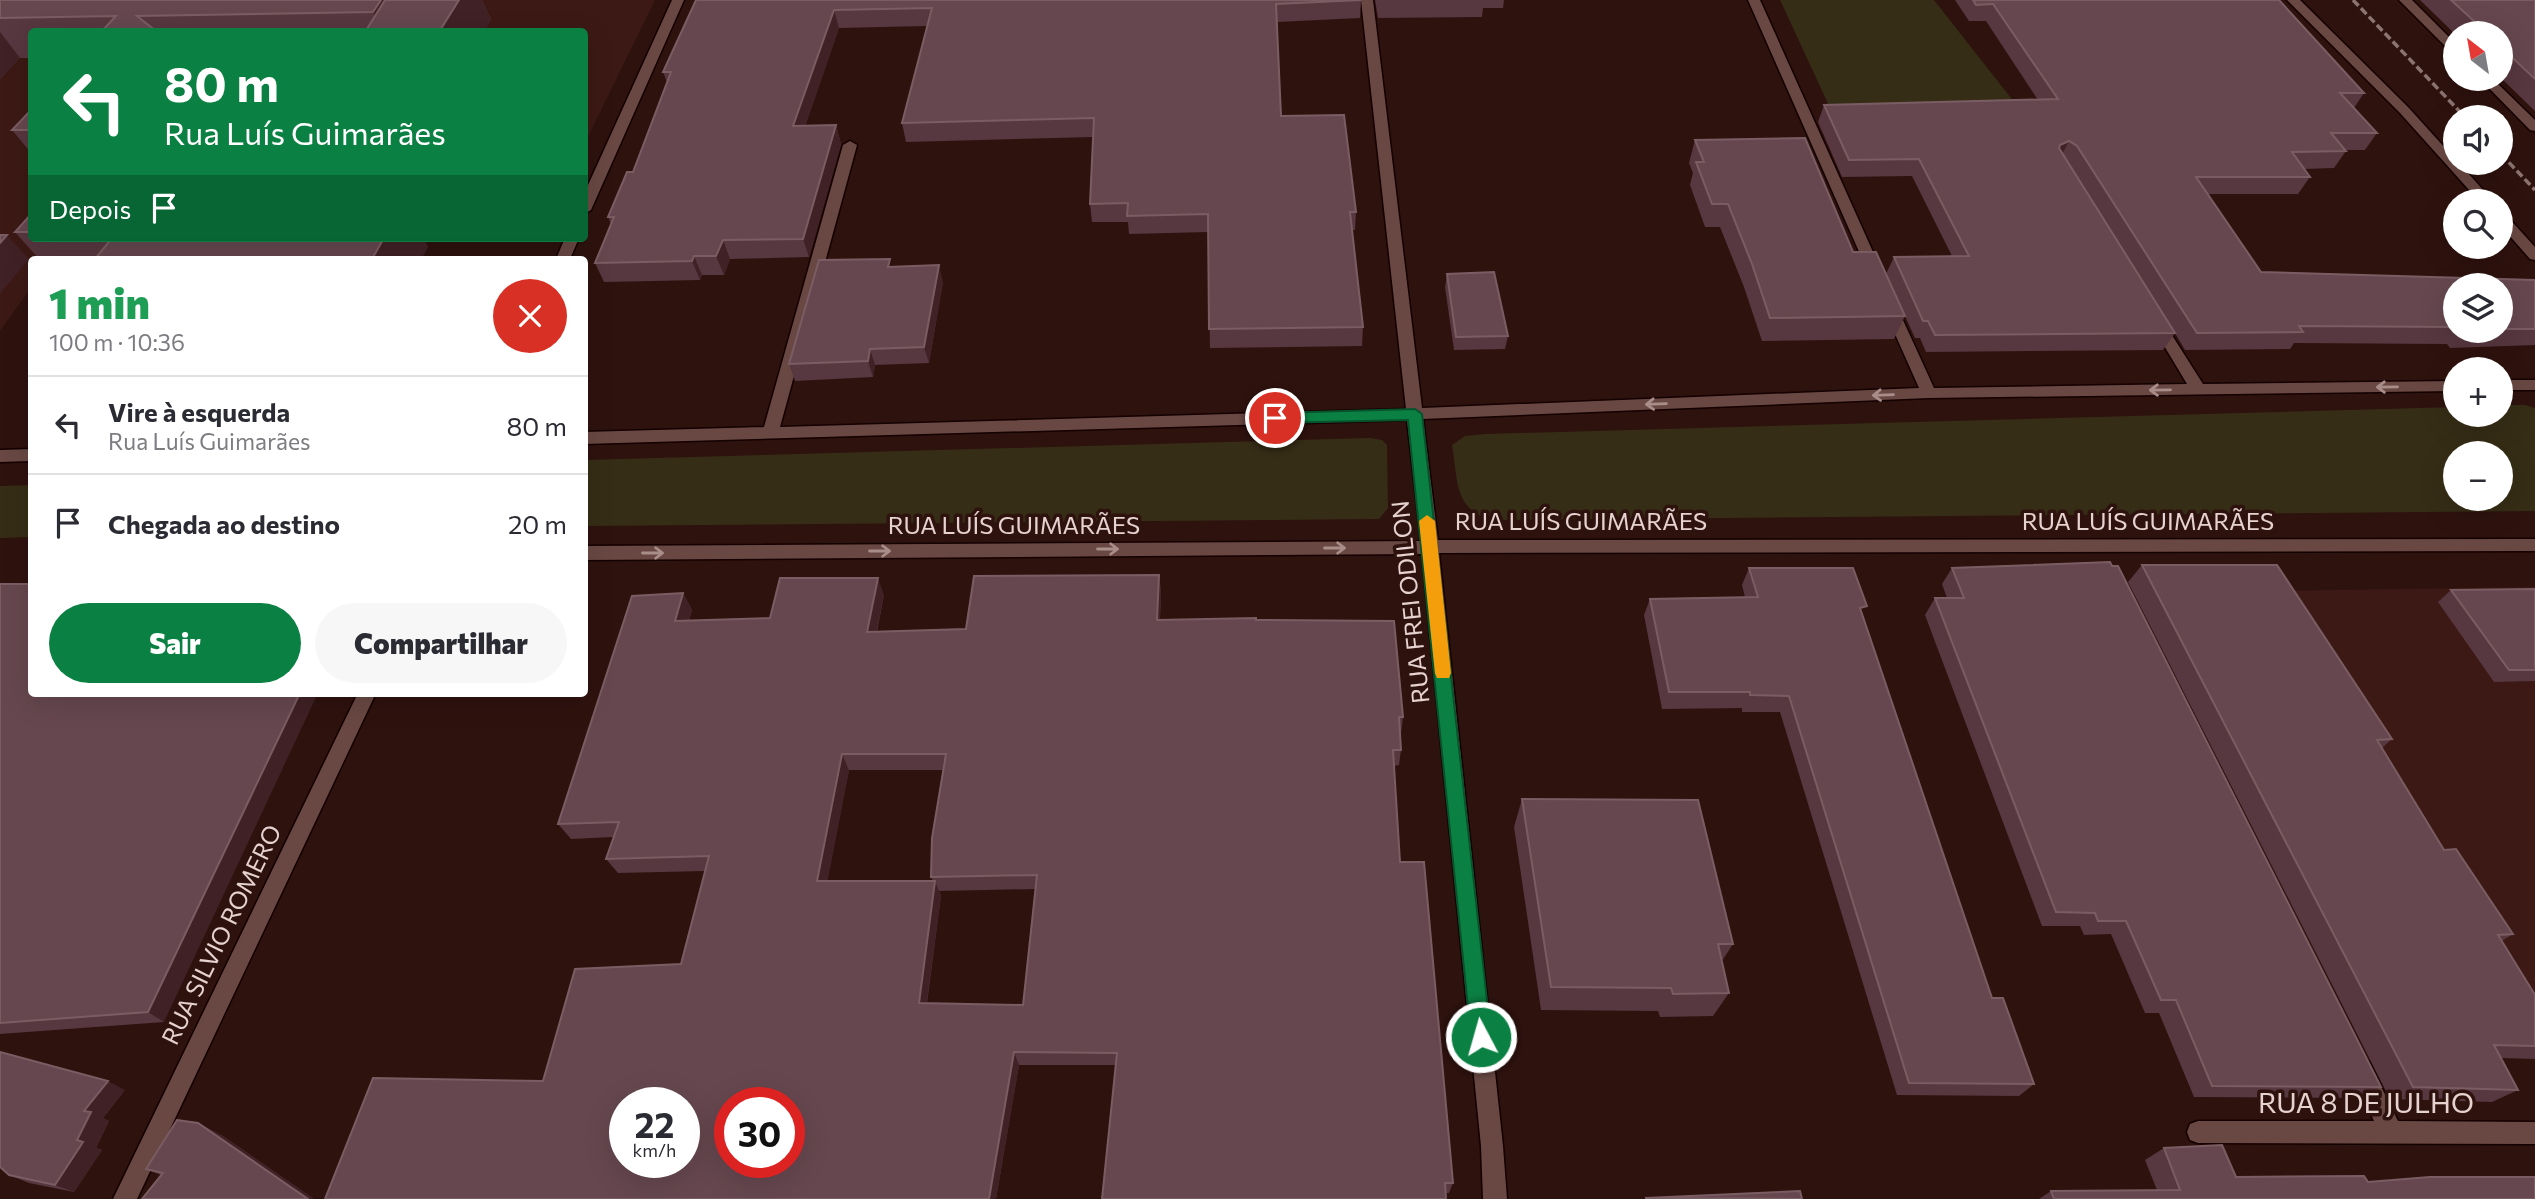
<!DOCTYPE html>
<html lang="pt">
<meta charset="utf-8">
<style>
body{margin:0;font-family:Commissioner,sans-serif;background:#f7f7f7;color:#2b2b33;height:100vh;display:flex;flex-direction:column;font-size:26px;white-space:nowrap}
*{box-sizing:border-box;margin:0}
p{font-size:23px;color:#7c7c81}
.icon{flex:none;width:38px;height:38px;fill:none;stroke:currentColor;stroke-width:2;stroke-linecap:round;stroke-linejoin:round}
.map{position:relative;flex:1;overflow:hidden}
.details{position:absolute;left:28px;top:256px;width:560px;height:441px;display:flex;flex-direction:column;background:#fff;border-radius:7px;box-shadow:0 7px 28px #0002}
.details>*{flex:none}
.hud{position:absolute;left:28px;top:28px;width:560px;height:214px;border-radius:7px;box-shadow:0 7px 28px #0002;background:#0b8043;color:#fff;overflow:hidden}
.needle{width:46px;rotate:329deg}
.buttons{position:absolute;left:2443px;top:21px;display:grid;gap:14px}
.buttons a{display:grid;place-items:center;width:70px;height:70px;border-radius:50%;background:#fff;box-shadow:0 7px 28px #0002;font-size:35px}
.speed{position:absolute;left:609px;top:1087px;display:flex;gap:14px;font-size:35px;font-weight:700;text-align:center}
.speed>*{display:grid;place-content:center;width:91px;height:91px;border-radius:50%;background:#fff;box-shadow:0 7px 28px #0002;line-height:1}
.speed small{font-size:18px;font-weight:400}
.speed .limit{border:10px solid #d22;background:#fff;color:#111}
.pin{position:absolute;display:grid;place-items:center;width:60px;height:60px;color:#fff;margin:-30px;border:4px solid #fff;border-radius:50%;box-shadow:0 2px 7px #0007}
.me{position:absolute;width:77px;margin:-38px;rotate:354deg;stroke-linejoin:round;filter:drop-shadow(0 0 5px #0008)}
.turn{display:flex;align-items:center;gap:24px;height:147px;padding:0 21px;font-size:32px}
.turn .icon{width:91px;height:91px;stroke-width:2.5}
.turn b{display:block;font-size:49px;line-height:60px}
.then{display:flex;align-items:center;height:66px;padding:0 21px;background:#0003;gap:14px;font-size:26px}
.round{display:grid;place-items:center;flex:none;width:74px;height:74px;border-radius:37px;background:#f7f7f7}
.headline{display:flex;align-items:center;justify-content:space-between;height:119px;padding:0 21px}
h1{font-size:42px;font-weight:800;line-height:52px;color:#1e9e55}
.primary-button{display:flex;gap:14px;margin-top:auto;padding:14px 21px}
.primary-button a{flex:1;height:80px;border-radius:42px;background:#0b8043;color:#fff;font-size:28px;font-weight:800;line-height:80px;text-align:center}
.primary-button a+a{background:#f7f7f7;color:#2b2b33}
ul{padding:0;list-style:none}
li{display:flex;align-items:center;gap:21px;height:98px;padding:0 21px;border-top:2px solid #e1e1e2}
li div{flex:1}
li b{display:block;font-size:26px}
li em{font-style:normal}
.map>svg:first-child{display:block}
.built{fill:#3c1914}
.green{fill:#362d16;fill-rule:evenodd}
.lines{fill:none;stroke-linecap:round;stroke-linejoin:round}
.minor-casing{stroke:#140100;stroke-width:3}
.minor{fill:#694843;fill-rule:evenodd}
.rail{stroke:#8c7471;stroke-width:3.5;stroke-dasharray:8 3.5;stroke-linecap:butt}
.wall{fill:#573740;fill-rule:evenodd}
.shaded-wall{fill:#402125}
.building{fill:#66474f;stroke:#7a5d63;stroke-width:2;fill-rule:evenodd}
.oneway{stroke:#a88d89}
.route{fill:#0b8043;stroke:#07532c;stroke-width:2}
.slow{fill:#f59e0b}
.labels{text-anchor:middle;stroke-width:7;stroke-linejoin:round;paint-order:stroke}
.street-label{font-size:24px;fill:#e6d2cf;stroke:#2e120e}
.near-street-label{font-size:28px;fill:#e6d2cf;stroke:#2e120e}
</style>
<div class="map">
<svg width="2535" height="1199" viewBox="0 0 2535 1199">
<rect width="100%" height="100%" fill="#2e120e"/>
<path class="built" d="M0 0H655L585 143 584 32H32V238L53 259H32L31 288 0 331Z
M2535 587V1013L2274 591Z"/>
<path class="green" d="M1780 0H1934L2018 107 1831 110Z
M2501 405H2525L2535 408V511L1490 520C1453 508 1458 478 1452 445L1465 436 1485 434 2455 407V415H2501ZM2455 453H2501V499H2455Z
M1370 438 1382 440 1387 445 1388 508 1379 519 585 526V460Z
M31 485V537L0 538V486Z"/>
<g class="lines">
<g class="minor-casing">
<path id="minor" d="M672 0H684L591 210 584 214V194Z
M1361 0H1373L1422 408 1919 388 1883 307 1890 302 1897 307 1934 388 2187 384 2151 324 2158 319 2163 321 2203 384 2455 381V391L1929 398 1423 419 1438 540 2535 539V551L1439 553 1503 1146 1507 1199H1483L1481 1146 1422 554 584 560V546L1421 541 1407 420 584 444V432L764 427 843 145 850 141 857 145 780 427 1406 409Z
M1748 0H1760L1882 272 1880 275H1870L1868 272Z
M2287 0H2300L2408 107 2455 159V163H2459L2493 201H2479L2400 113Z
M2399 0H2412L2455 43V53L2451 52Z
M2480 79H2493L2535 120V131L2530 130Z
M2501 214 2506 215 2535 247V260L2530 259 2501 226Z
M565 238H579L570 259H556Z
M2501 380H2535V390H2501Z
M32 449V461L0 462V450Z
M358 693H376L137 1199H113Z
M2361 1059 2369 1062 2398 1121 2535 1122V1144L2198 1143 2190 1140 2187 1132 2190 1124 2198 1121H2374L2350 1070 2353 1062Z"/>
</g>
<use href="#minor" class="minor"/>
<path class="rail" d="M2353 0 2465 117
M2501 154 2535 190"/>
</g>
<path class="wall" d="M0 0H482L491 19 484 32H32V58H20L0 79Z
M696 0H1361L1360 18 1277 22 1281 116 1356 212 1355 230H1352L1363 327 1362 346 1210 348 1208 232 1129 234 1128 222H1092L1090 204 1093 137 906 142 902 123 927 26 839 28 805 126 836 125 841 144 809 257 730 259 724 275H702L700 280 604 282 595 263 611 224 608 217 633 172 667 82 663 72Z
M1375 0H1504L1503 8H1483L1482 17 1378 18Z
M1955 0H2279L2364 93 2354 108 2377 133 2365 150H2345L2346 151 2334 168 2304 169 2310 177 2298 194H2208L2261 272 2535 280V345L2450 348 2447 344 2294 343 2290 349 2185 350 2175 333 2163 350 1926 352 1920 338H1915L1905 316 1894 339 1762 341 1744 287 1720 227H1705L1690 185 1693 173 1689 163 1695 140 1853 252 1886 274 1894 257 1952 256 1912 176 1842 177 1818 122 1824 105 2038 100 1986 21H1969ZM2067 162 2068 163 2140 279ZM2455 285H2501V331H2455Z
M2420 0H2535V111L2501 78V33L2455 34Z
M32 109V154L12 130Z
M32 213V238H423L428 247 421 259H39L15 232Z
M892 267 943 282 929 363 875 365 873 377 795 381 789 364Z
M1447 274 1508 336 1505 349 1454 350 1445 287Z
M2142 565 2392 739 2382 748 2444 850 2513 934 2502 941 2535 995V1059L2501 1058 2518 1090 2492 1102 2390 1099 2128 582Z
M1749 568 1862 613 1992 998 2034 1084 2019 1096 1897 1095 1780 712H1742V708L1662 709 1644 615 1650 599 1745 597 1742 585Z
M1952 568 2381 1087 2360 1098 2194 1097 2159 1013H2145L2111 934 2084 935 2080 926H2042L1925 615 1935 598H1947L1942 584Z
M1159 575 1161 592 1160 620H1256L1403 717 1401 733H1400L1401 750 1399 765 1394 766 1400 862 1453 1183 1449 1193H1446L1116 1065H1019L996 1199H325L543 1081 681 964 705 871 618 873 606 859 613 837 571 839 558 824 683 593 692 610 689 621 770 618 884 595 877 632 966 629ZM849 770H943L931 877 933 881H827ZM1036 889 1023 1005 927 1003 941 896 939 891Z
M0 584 164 1022 0 1034Z
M2535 589V681L2494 682 2438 602 2451 590Z
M1522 799 1733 944 1722 961 1729 993 1713 1016 1660 1017 1658 1011 1541 1010 1514 827Z
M125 1090 103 1118 109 1121 96 1148 102 1150 74 1192 29 1183 9 1175Z
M198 1123 223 1136 314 1199H142L161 1175 146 1169Z
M2164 1148 2236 1177 2368 1182 2535 1199H2039L2051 1191 2157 1190 2145 1160Z"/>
<path class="shaded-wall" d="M381 0H428L383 32 373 12Z
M459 0H482L491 19 484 32H439Z
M834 10 839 28 799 145 793 126Z
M0 32 20 58 0 79Z
M836 125 841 144 809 257 803 239Z
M2069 141 2060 158 2051 162 2060 145Z
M7 235 29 259 0 294V243Z
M384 238H423L428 247 421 259H372Z
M723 240 730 259 724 275 716 256Z
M694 256 702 275 700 280 692 261Z
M939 265 943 282 929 363 924 347Z
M870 349 875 365 873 377 868 361Z
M1159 575 1161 592 1159 636 1157 620Z
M878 578 884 595 873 649 867 632Z
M683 593 692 610 684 638 675 621Z
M300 693H318L164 1022 148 1012Z
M842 754 849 770 825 895 817 881Z
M935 881 941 896 925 1016 919 1003Z
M1014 1052 1019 1065 996 1199H989Z
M108 1081 125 1090 103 1118 109 1121 96 1148 102 1150 74 1192 55 1185 77 1140 84 1111Z
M198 1123 223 1136 314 1199H308Z"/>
<path class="building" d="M0 0H381L373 12 137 16 156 31 155 32H101L116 16 0 18Z
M385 0H459L439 32H365Z
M696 0H1361L1276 4 1281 116 1344 115 1356 212H1350L1363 327 1209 329 1208 214 1127 216 1128 203 1090 204 1094 118 902 123 932 8 834 10 793 126 836 125 803 239 723 240 716 256H694L692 261 595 263 614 217H608L627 172H633L671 72H663Z
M1973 0H2279L2364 93H2340L2377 133H2331L2346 151 2292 152 2310 177H2196L2261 272 2535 280V329H2501V285H2455V327L2299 326 2303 332 2197 333 2077 146 2069 141 2060 145 2059 148 2175 333 1935 335 1928 321H1923L1894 257 1969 256 1919 159 1849 160 1824 105 2058 99 1993 4 1976 5Z
M2451 0H2535V79L2501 47V33H2487Z
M32 109V130H12Z
M1805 138 1853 252H1876L1905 316 1770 318 1752 264 1728 204H1712L1696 162H1704L1695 140Z
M32 213V232H15Z
M0 235H7L0 243Z
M112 238H384L372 259H95Z
M890 259 888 267 939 265 924 347 870 349 868 361 789 364 819 260Z
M1494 272 1508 336 1456 337 1447 274Z
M2110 562 2112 566H2118L2381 1087 2212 1086 2176 1000H2161L2126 921H2098L2095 913 2056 912 1935 598H1964L1952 568Z
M2142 565H2277L2392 739 2377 740 2444 850 2456 849 2513 934 2498 935 2535 995V1046L2494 1045 2518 1090 2413 1087Z
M1749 568H1853L1867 606 1860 608 1992 998H2003L2034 1084 1909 1083 1789 696 1750 695V692H1669L1650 599 1758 597Z
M1159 575 1157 620 1256 618V620L1394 621 1403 717H1399L1401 750H1393L1400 862H1424L1453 1183H1445L1446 1199H1102L1117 1053 1014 1052 989 1199H325L373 1078 543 1081 575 969 681 964 709 856 606 859 619 822 558 824 632 596 683 593 675 621 770 618 780 578H878L867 632 966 629 974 576ZM842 754H946L932 838 931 877 1037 875 1023 1005 919 1003 935 881H817ZM625 1102H684V1162H625ZM730 1102H789V1162H730Z
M0 584H32V693H300L148 1012 0 1023Z
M2535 589V670H2509L2451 590Z
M1522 799 1698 800 1733 944H1718L1729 993 1673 994 1671 988 1551 987Z
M0 1052 108 1081 84 1111 91 1112 77 1140 83 1142 55 1185 9 1175 0 1167Z
M177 1120 198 1123 308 1199H142L163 1173 146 1169Z
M2222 1145 2236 1177 2364 1176 2368 1182 2430 1177H2535V1199H2054L2051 1191 2180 1190 2164 1148Z
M1800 1191 1802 1199 1645 1198Z"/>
<defs><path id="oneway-shaft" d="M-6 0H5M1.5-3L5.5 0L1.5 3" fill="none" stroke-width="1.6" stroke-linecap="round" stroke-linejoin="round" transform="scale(1.75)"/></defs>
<g class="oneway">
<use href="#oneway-shaft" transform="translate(2387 387) rotate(179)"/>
<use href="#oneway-shaft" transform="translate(2160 390) rotate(179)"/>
<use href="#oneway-shaft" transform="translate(1883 395) rotate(178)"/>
<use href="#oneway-shaft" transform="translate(1656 404) rotate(178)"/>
<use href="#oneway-shaft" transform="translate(1335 548)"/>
<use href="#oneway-shaft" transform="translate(1108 549)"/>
<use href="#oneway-shaft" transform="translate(880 551)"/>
<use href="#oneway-shaft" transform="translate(653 553)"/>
</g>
<path class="route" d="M1415 409 1422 414 1491 1037 1488 1044 1481 1047 1474 1044 1471 1037 1408 420 1275 423 1268 418 1275 413Z"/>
<path class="slow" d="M1427 515 1435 521 1451 673 1449 678H1437L1435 673 1419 521Z"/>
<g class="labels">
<g class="street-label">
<text x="1581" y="530">RUA LUÍS GUIMARÃES</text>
<text x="2148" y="530">RUA LUÍS GUIMARÃES</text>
<text x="1014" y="534">RUA LUÍS GUIMARÃES</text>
<text transform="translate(1411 602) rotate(-96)" y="8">RUA FREI ODILON</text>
<text transform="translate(222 935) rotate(-64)" y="8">RUA SILVIO ROMERO</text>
</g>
<g class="near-street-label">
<text x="2366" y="1113">RUA 8 DE JULHO</text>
</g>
</g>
</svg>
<div class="buttons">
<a><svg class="needle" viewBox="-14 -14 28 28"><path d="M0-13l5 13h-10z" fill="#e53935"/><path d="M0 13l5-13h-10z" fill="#7c7c81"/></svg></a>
<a><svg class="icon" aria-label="sound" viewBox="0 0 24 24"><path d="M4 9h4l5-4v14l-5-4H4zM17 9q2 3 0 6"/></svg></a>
<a><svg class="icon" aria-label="search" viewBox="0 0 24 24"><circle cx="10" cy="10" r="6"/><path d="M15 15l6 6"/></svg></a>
<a><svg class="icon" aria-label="layers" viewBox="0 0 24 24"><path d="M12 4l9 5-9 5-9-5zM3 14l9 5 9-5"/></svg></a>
<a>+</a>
<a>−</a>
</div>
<div class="speed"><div>22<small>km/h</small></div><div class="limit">30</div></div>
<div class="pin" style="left:1275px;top:418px;background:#d93025"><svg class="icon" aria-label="arrive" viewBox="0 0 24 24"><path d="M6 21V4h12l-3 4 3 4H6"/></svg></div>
<svg class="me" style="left:1481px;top:1037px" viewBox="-20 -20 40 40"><circle r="17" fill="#0b8043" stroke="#fff" stroke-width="3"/><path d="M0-11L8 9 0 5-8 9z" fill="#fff"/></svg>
<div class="hud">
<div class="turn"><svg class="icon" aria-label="left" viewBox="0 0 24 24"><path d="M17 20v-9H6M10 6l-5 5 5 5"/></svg><div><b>80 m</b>Rua Luís Guimarães</div></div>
<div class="then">Depois<svg class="icon" aria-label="arrive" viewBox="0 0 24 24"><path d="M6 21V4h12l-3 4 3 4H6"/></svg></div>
</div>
<section class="details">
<div class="headline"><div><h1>1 min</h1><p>100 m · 10:36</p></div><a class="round" style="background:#d93025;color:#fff"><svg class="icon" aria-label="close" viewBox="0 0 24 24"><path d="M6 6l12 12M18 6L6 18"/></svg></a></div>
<ul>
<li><svg class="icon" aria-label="left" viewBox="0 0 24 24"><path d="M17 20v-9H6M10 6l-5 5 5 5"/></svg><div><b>Vire à esquerda</b><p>Rua Luís Guimarães</p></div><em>80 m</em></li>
<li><svg class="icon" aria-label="arrive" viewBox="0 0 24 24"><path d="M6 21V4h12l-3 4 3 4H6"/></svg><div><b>Chegada ao destino</b></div><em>20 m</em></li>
</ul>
<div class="primary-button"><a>Sair</a><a>Compartilhar</a></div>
</section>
</div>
